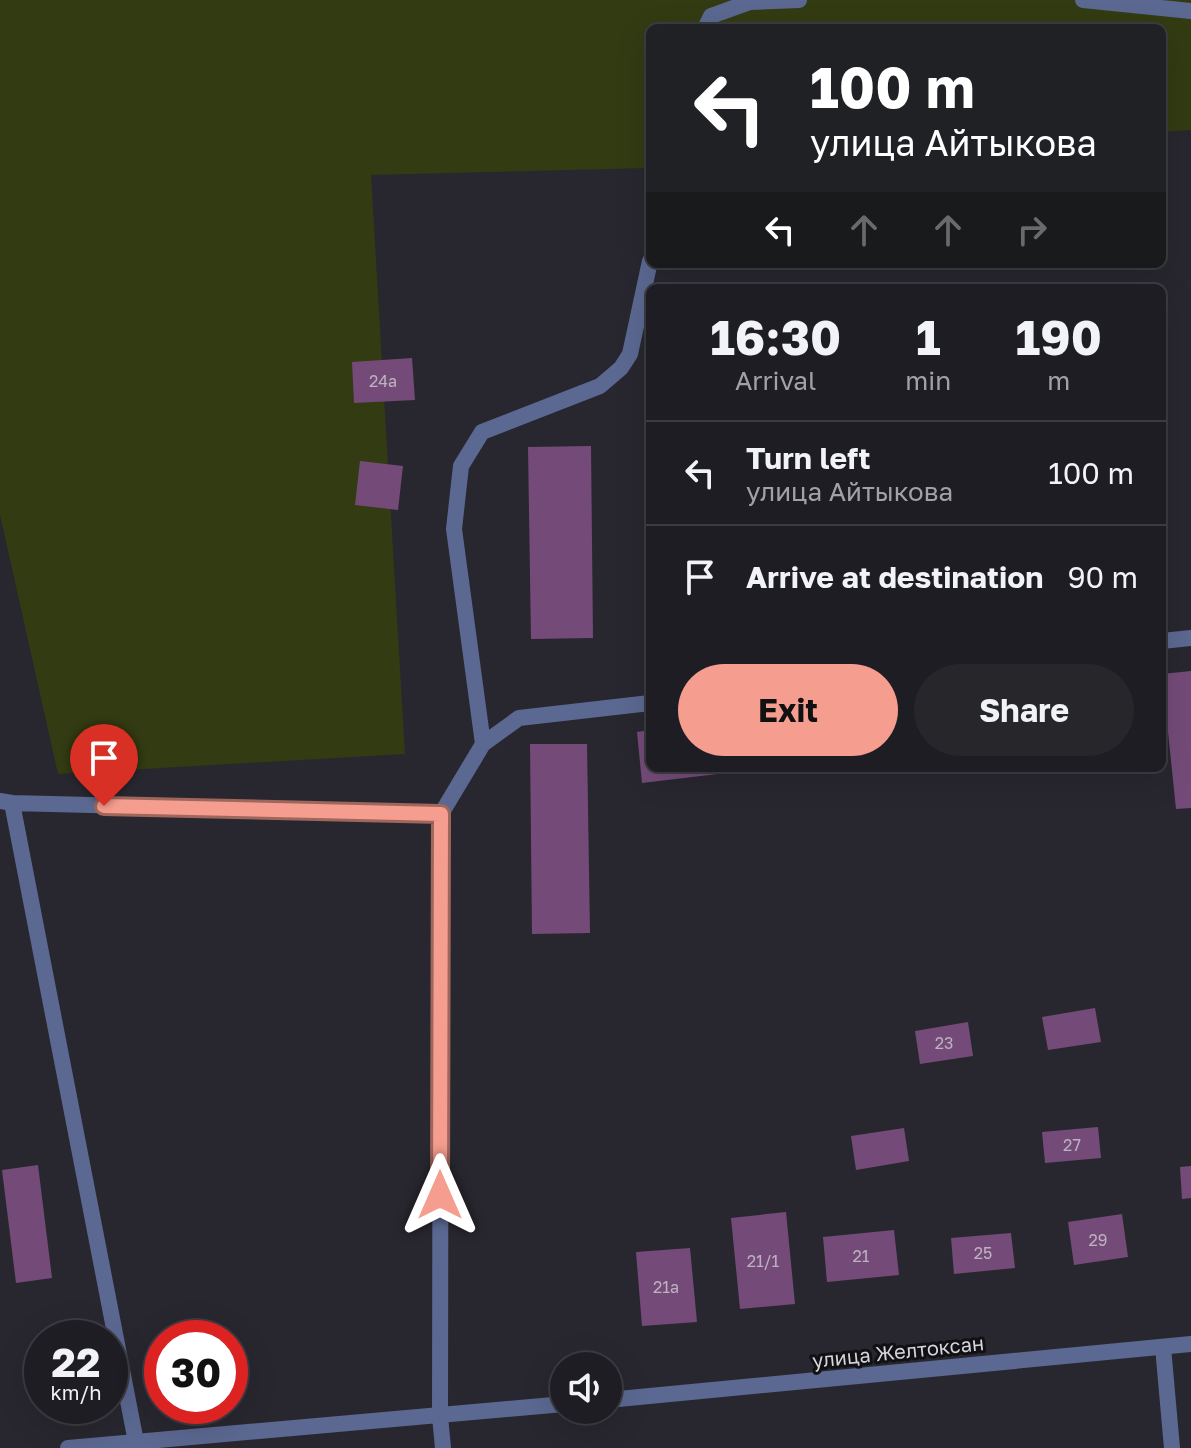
<!DOCTYPE html>
<meta charset="utf-8">
<style>
body{margin:0;font-family:"Golos Text",sans-serif;background:#26262b;color:#f1f3f6;height:100vh;display:flex;flex-direction:column;font-size:30px;white-space:nowrap}
*{box-sizing:border-box;margin:0}
p{font-size:26px;color:#a1a2a6}
.icon{flex:none;width:44px;height:44px;fill:none;stroke:currentColor;stroke-width:2;stroke-linecap:round;stroke-linejoin:round}
.map{position:relative;flex:1;overflow:hidden}
.drawer{position:absolute;left:646px;top:284px;width:520px;height:488px;display:flex;flex-direction:column;background:#1e1d23;border-radius:12px;box-shadow:0 8px 32px #0002,0 0 0 2px #3c3b41}
.drawer>*{flex:none}
.hud{position:absolute;left:646px;top:24px;width:520px;height:244px;border-radius:12px;box-shadow:0 8px 32px #0002,0 0 0 2px #3c3b41;background:#202124;color:#fff;overflow:hidden}
.buttons{position:absolute;left:550px;top:1352px;display:grid;gap:16px}
.buttons a{display:grid;place-items:center;width:72px;height:72px;border-radius:50%;background:#1e1d23;box-shadow:0 8px 32px #0002,0 0 0 2px #3c3b41;font-size:40px}
.speed{position:absolute;left:24px;top:1320px;display:flex;gap:16px;font-size:40px;font-weight:700;text-align:center}
.speed>*{display:grid;place-content:center;width:104px;height:104px;border-radius:50%;background:#1e1d23;box-shadow:0 8px 32px #0002,0 0 0 2px #3c3b41;line-height:1}
.speed small{font-size:20px;font-weight:400}
.speed .limit{border:12px solid #d22;background:#fff;color:#111}
.pin{position:absolute;display:grid;place-items:center;width:68px;height:68px;color:#fff;margin:-82px -34px;border-radius:50% 50% 50% 0;rotate:-45deg;box-shadow:0 0 8px #0007}
.pin .icon{rotate:45deg}
.me{position:absolute;width:88px;margin:-44px;rotate:0deg;stroke-linejoin:round;filter:drop-shadow(0 0 6px #0008)}
.turn{display:flex;align-items:center;gap:28px;height:168px;padding:0 32px;font-size:36px}
.turn .icon{width:104px;height:104px;stroke-width:2.5}
.turn b{display:block;font-size:56px;line-height:68px}
.lanes{display:flex;align-items:center;height:76px;padding:0 32px;background:#0003;justify-content:center;gap:40px;direction:ltr}
.lanes .off{opacity:.35}
.eta{display:flex;justify-content:space-evenly;align-items:center;height:136px;text-align:center}
.eta b{font-size:48px;font-weight:700;line-height:56px}
.button{display:flex;gap:16px;margin-top:auto;padding:16px 32px}
.button a{flex:1;height:92px;border-radius:48px;background:#f59d8e;color:#111;font-size:32px;font-weight:700;line-height:92px;text-align:center}
.button a+a{background:#26262b;color:#f1f3f6}
ul{padding:0;list-style:none}
li{display:flex;align-items:center;gap:24px;height:104px;padding:0 32px;border-top:2px solid #3c3b41}
li div{flex:1}
li b{display:block;font-size:30px}
li em{font-style:normal}
.map>svg:first-child{display:block}
.green{fill:#323b12}
.building{fill:#744b78}
.lines{fill:none;stroke-linecap:round;stroke-linejoin:round}
.minor{stroke:#5b6891;stroke-width:16}
.tertiary{stroke:#5b6891;stroke-width:16}
.route-casing{stroke:#9f665c;stroke-width:20}
.route{stroke:#f59d8e;stroke-width:14}
.labels{text-anchor:middle;stroke-width:6;stroke-linejoin:round;paint-order:stroke}
.number-label{font-size:16px;fill:#bdb2c1}
.street-label{font-size:20px;fill:#d5d4d9;stroke:#111014}
</style>
<div class="map">
<svg width="1191" height="1448" viewBox="0 0 1191 1448">
<rect width="100%" height="100%" fill="#28272f"/>
<path class="green" d="M0 0H1191V130L1162 132V28H650V168L371 175 405 754 58 774 0 515Z"/>
<path class="building" d="M1095 264H1138V269L1095 270Z
M412 358 415 400 354 403 352 362Z
M591 446 593 638 531 639 528 447Z
M360 461 403 466 398 510 355 505Z
M1191 671V808L1176 809 1162 674Z
M650 730V768L751 770 642 783 637 732Z
M530 744H587L590 933 532 934Z
M1095 1008 1101 1042 1048 1050 1042 1017Z
M968 1022 973 1056 920 1064 915 1031Z
M1098 1127 1101 1158 1045 1163 1042 1132Z
M904 1128 909 1161 856 1170 851 1136Z
M38 1165 52 1278 16 1283 2 1170Z
M1191 1166V1198L1182 1199 1180 1167Z
M786 1212 795 1304 740 1309 731 1218Z
M1122 1214 1128 1257 1074 1265 1068 1222Z
M894 1230 899 1275 827 1282 823 1237Z
M1011 1233 1015 1268 954 1274 951 1238Z
M690 1248 697 1322 642 1326 636 1252Z"/>
<g class="lines">
<path class="minor" d="M1083 0 1191 11
M705 28 711 16 750 2 799 0
M1162 641 1191 638
M483 744 454 529 461 466 482 432 600 386 621 368 630 354 650 261
M0 801 12 803 441 814
M12 803 136 1442
M1163 1347 1172 1448
M440 1416 441 814 483 744 519 718 650 703"/>
<path class="tertiary" d="M608 1400 1191 1344
M440 1416 443 1448
M68 1448 564 1404"/>
</g>
<g class="lines">
<g class="route-casing">
<path id="route" d="M104 806 441 814 440 1195"/>
</g>
<use href="#route" class="route"/>
</g>
<g class="labels">
<g class="number-label">
<text x="383" y="387">24а</text>
<text x="944" y="1049">23</text>
<text x="1072" y="1151">27</text>
<text x="1098" y="1246">29</text>
<text x="983" y="1259">25</text>
<text x="861" y="1262">21</text>
<text x="763" y="1267">21/1</text>
<text x="666" y="1293">21а</text>
</g>
<g class="street-label">
<text transform="translate(898 1352) rotate(-6)" y="7">улица Желтоксан</text>
</g>
</g>
</svg>
<div class="buttons">
<a><svg class="icon" aria-label="sound" viewBox="0 0 24 24"><path d="M4 9h4l5-4v14l-5-4H4zM17 9q2 3 0 6"/></svg></a>
</div>
<div class="speed"><div>22<small>km/h</small></div><div class="limit">30</div></div>
<div class="pin" style="left:104px;top:806px;background:#d93025"><svg class="icon" aria-label="arrive" viewBox="0 0 24 24"><path d="M6 21V4h12l-3 4 3 4H6"/></svg></div>
<svg class="me" style="left:440px;top:1195px" viewBox="-20 -20 40 40"><path d="M0-17L14 15 0 8-14 15z" fill="#f59d8e" stroke="#fff" stroke-width="4"/></svg>
<div class="hud">
<div class="turn"><svg class="icon" aria-label="left" viewBox="0 0 24 24"><path d="M17 20v-9H6M10 6l-5 5 5 5"/></svg><div><b>100 m</b>улица Айтыкова</div></div>
<div class="lanes"><svg class="icon" aria-label="left" viewBox="0 0 24 24"><path d="M17 20v-9H6M10 6l-5 5 5 5"/></svg><svg class="icon off" aria-label="ahead" viewBox="0 0 24 24"><path d="M12 20V5M6 11l6-6 6 6"/></svg><svg class="icon off" aria-label="ahead" viewBox="0 0 24 24"><path d="M12 20V5M6 11l6-6 6 6"/></svg><svg class="icon off" aria-label="right" viewBox="0 0 24 24"><path d="M7 20v-9h11M14 6l5 5-5 5"/></svg></div>
</div>
<section class="drawer">
<div class="eta">
<div><b>16:30</b><p>Arrival</p></div>
<div><b>1</b><p>min</p></div>
<div><b>190</b><p>m</p></div>
</div>
<ul>
<li><svg class="icon" aria-label="left" viewBox="0 0 24 24"><path d="M17 20v-9H6M10 6l-5 5 5 5"/></svg><div><b>Turn left</b><p>улица Айтыкова</p></div><em>100 m</em></li>
<li><svg class="icon" aria-label="arrive" viewBox="0 0 24 24"><path d="M6 21V4h12l-3 4 3 4H6"/></svg><div><b>Arrive at destination</b></div><em>90 m</em></li>
</ul>
<div class="button"><a>Exit</a><a>Share</a></div>
</section>
</div>
